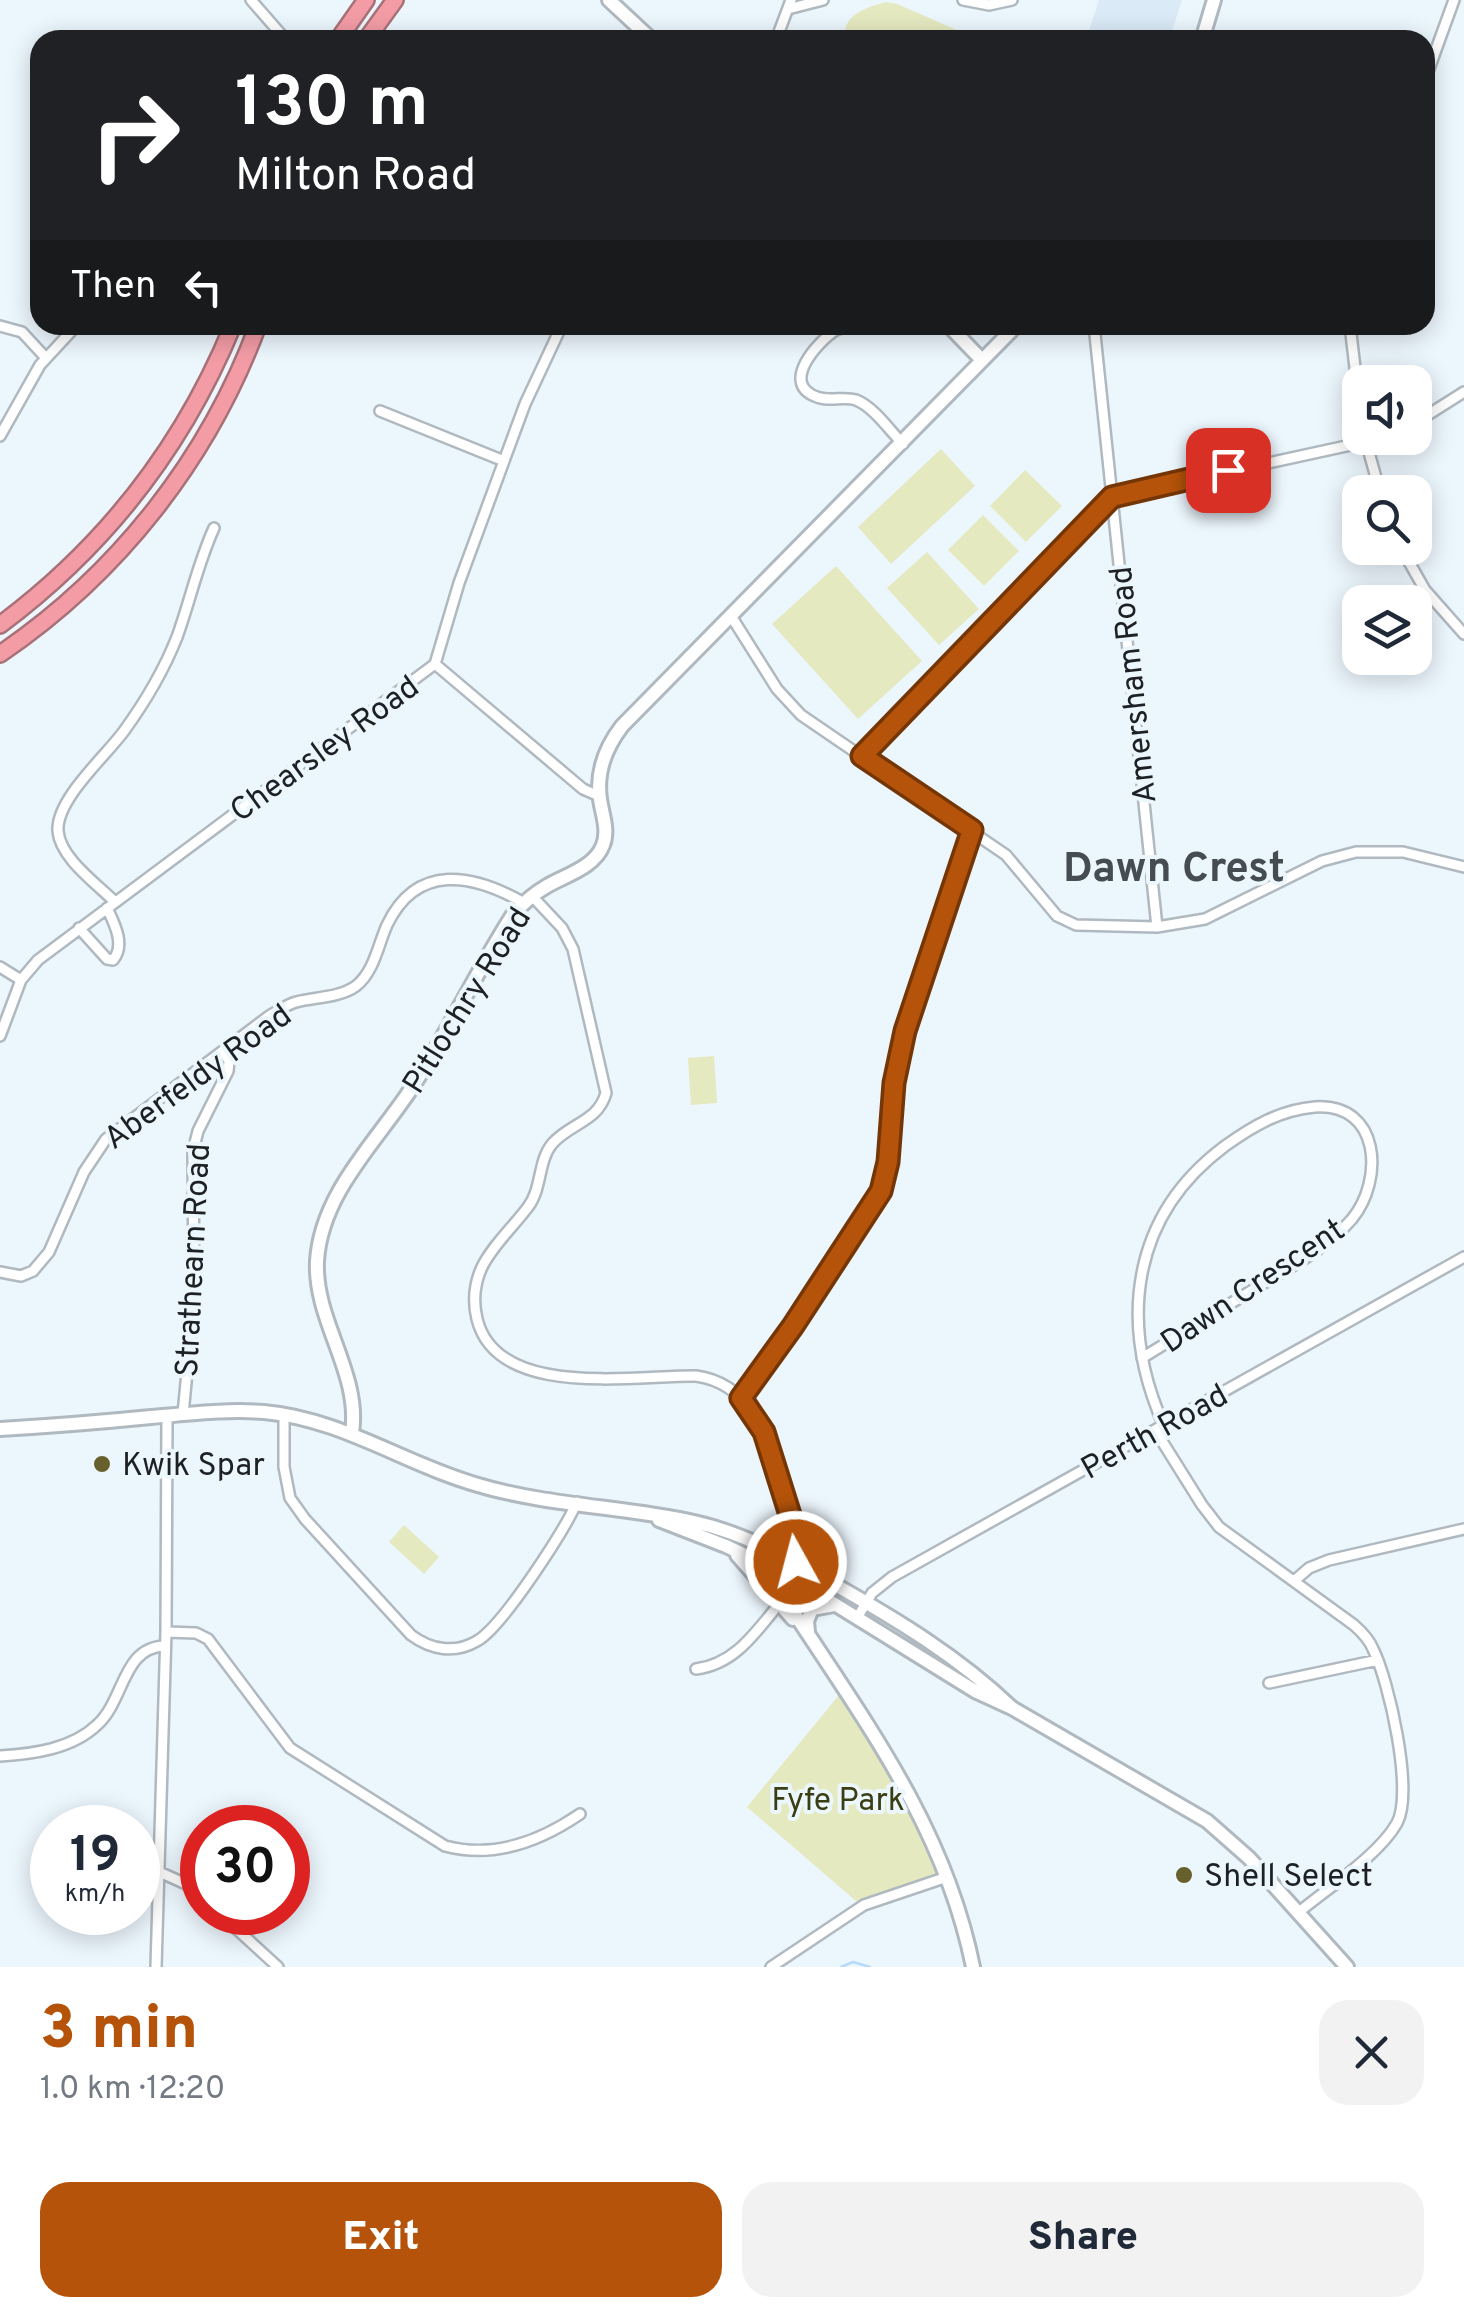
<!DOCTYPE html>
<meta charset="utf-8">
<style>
body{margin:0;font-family:Overpass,sans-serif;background:#f2f2f3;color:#1f2937;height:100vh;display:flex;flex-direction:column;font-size:38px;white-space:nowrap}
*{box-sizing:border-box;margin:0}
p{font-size:32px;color:#747a83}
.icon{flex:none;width:55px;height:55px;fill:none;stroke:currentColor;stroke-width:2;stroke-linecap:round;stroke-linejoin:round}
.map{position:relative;height:1967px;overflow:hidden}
.side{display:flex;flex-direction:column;background:#fff;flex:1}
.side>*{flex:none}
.hud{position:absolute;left:30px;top:30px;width:1405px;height:305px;border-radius:30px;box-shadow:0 5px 25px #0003;background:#202124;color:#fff;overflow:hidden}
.fabs{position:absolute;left:1342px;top:365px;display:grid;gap:20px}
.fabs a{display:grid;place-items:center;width:90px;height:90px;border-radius:20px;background:#fff;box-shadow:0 5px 25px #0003;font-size:50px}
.speed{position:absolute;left:30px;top:1805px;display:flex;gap:20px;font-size:50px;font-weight:700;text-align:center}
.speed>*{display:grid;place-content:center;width:130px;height:130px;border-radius:50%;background:#fff;box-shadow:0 5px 25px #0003;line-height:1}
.speed small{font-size:25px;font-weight:400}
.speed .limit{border:15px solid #d22;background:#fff;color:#111}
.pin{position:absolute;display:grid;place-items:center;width:85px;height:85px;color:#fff;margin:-42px;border-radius:20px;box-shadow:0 5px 15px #0006}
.me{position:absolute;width:110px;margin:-55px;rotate:353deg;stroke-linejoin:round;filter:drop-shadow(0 0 8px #0008)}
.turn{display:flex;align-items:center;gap:35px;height:210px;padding:0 40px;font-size:45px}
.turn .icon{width:130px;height:130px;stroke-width:2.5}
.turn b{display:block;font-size:70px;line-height:85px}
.then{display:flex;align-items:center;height:95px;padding:0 40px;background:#0003;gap:20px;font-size:38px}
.round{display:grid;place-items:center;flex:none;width:105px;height:105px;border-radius:30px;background:#f2f2f3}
.headline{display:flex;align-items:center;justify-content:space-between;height:170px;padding:0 40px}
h1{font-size:60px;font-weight:800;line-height:75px;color:#b45309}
.primary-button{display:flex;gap:20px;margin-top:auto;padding:20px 40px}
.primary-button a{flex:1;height:115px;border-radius:30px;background:#b45309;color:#fff;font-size:40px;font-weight:800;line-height:115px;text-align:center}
.primary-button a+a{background:#f2f2f3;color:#1f2937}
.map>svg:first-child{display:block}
.built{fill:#daeaf7}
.park{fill:#e5e9c0}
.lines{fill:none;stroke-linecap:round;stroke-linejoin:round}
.stream{stroke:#b5dafb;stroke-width:2.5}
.street-casing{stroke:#b0b9c0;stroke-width:14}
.secondary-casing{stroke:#b0b9c0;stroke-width:18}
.highway-casing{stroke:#a87178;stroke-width:20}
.street{stroke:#fff;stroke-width:9}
.secondary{stroke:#fff;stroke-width:12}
.highway{stroke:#f39ca6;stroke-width:15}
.route-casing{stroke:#753606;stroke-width:25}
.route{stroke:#b45309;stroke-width:18}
.poi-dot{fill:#67602c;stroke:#ecf6fd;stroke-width:4}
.labels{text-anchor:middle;stroke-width:8;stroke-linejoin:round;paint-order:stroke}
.street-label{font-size:32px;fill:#1d2123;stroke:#ecf6fd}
.poi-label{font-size:32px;fill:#1d2123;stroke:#ecf6fd;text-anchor:start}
.park-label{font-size:32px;fill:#3b3d12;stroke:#ecf6fd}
.district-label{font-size:42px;font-weight:bold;fill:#454c52;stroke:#ecf6fd}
</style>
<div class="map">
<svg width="1464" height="1967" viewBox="0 0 1464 1967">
<rect width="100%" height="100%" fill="#ecf6fd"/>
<path class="built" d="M1099 0H1182L1169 40H1086Z"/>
<path class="park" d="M886 2 897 4 980 40 845 38C842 15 867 7 886 2Z
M941 449 975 486 891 564 858 527Z
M1025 470 1062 506 1026 542 990 506Z
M983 515 1019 551 984 586 948 550Z
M927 552 979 609 939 645 887 588Z
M836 566 922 661 858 719 772 624Z
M714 1056 717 1103 691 1105 688 1058Z
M404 1525 439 1557 424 1574 389 1542Z
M844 1689 946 1878 863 1907 747 1807Z"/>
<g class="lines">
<path class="stream" d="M841 1967 853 1962 870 1967"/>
<g class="street-casing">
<path id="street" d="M251 0 286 40
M963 0 989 5 1012 0
M788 9 823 0
M776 40 791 0
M1425 80 1454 0
M875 325C863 329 848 324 836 330 818 341 779 384 817 397 829 402 844 396 856 400 874 407 890 431 903 444
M1094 325 1157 927
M1350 325 1360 411
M0 326 22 332 46 358
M380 411 504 461
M1415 423 1464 392
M0 436 40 365 77 325
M1365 438 1380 492
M1401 548 1425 590 1464 634
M731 616 777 689 801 715 1006 855 1057 916 1076 925 1157 927 1205 919 1322 861 1356 852H1403L1464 867
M435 664 583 789 599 796
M862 756 1113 497 1383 438
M532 896 562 928 573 949 606 1093C598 1122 570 1123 552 1144 538 1161 542 1189 528 1207 513 1227 493 1245 482 1267 474 1284 473 1302 477 1319 497 1400 635 1375 696 1376 756 1384 768 1445 784 1494 791 1516 801 1538 796 1562
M115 902C97 884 60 858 58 831 56 799 106 756 124 731 145 702 164 670 177 637 190 601 198 563 214 528
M79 928 107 959 113 960C126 945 114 923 107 908
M0 967 21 980
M0 1036 21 980 38 960 435 664 459 583 525 404 562 325
M0 1272 21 1276 33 1271 49 1252 84 1172 106 1139 269 1016C278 1011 286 1005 296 1002 315 997 339 998 356 986 374 972 378 945 387 925 417 862 474 874 524 903
M1142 1358C1181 1334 1220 1310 1259 1286 1291 1267 1327 1248 1352 1219 1384 1180 1381 1103 1315 1107 1280 1110 1253 1126 1225 1146 1131 1216 1118 1322 1164 1426
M741 1398 793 1326 881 1191 889 1162 894 1083 905 1031 972 830
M183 1414 194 1299 193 1151 198 1131 228 1071 229 1061 224 1053
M284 1415V1467L290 1498 305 1519 411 1635C431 1650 455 1654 477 1641 503 1626 564 1531 577 1502
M1155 1430 1202 1505 1219 1527 1354 1625C1362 1632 1369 1639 1373 1649 1389 1681 1414 1792 1397 1823 1379 1855 1328 1888 1299 1912
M1294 1581 1309 1568 1329 1560 1464 1529
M857 1618 872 1593 892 1577 1464 1257
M166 1632 196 1633 208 1639 290 1748 445 1846C494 1859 539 1842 580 1814
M696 1669C735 1664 755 1633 779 1604
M1269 1683 1378 1660
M0 1756C33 1754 72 1749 97 1725 125 1700 122 1647 165 1646
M157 1871 186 1884 202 1898
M218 1912 278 1967
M156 1967 166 1632 167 1416
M771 1967 864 1905 947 1877"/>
</g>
<g class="secondary-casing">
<path id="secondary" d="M609 0 652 40
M1202 40 1214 0
M948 325 982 360
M0 1429C50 1426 101 1422 151 1417 188 1414 227 1409 264 1412 342 1419 404 1464 478 1485 544 1505 626 1507 694 1522 744 1533 788 1558 832 1583 896 1619 959 1657 1012 1708
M352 1433C361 1373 314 1321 317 1261 321 1194 376 1142 411 1089 448 1033 476 972 512 916 522 904 533 894 547 886 566 875 595 867 603 845 609 830 602 814 600 799 596 772 606 747 622 726L1017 325
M659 1520 726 1546 791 1577 975 1691 1012 1708 1207 1821 1249 1858 1347 1967
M772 1548 786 1546 795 1529
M737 1555 793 1619
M792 1574 788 1598 791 1608C866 1723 945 1828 973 1967
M808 1632 807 1621 812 1609 834 1605"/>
</g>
<g class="highway-casing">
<path id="highway" d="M338 40 366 0
M366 40 395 0
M0 625C106 546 183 447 233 325
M0 654C118 574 209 458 258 325"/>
</g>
<use href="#street" class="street"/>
<use href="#secondary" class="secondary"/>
<use href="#highway" class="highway"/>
</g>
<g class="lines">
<g class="route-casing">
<path id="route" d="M796 1562V1534L764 1432 741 1398 793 1326 881 1191 888 1162 894 1083 905 1031 972 830 862 756 1112 497 1228 470"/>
</g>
<use href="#route" class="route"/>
</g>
<g class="poi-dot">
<circle cx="102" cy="1464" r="10"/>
<circle cx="1184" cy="1875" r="10"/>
</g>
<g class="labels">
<g class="street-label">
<text transform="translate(1132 685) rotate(-96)" y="11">Amersham Road</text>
<text transform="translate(324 748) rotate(-36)" y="11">Chearsley Road</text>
<text transform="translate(466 1000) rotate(-58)" y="11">Pitlochry Road</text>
<text transform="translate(197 1076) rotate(-36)" y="11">Aberfeldy Road</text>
<text transform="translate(192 1260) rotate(-87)" y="11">Strathearn Road</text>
<text transform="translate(1252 1285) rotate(-34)" y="11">Dawn Crescent</text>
<text transform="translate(1154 1431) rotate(-29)" y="11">Perth Road</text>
</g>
<g class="poi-label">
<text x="122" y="1475">Kwik Spar</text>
<text x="1204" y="1886">Shell Select</text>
</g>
<g class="park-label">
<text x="838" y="1810">Fyfe Park</text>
</g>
<g class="district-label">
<text x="1174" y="881">Dawn Crest</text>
</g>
</g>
</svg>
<div class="fabs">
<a><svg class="icon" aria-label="sound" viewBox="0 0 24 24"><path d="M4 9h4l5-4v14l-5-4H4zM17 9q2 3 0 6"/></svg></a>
<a><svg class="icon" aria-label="search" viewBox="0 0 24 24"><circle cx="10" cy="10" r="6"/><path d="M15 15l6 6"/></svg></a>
<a><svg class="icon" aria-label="layers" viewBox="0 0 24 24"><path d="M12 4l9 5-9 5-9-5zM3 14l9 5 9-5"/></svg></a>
</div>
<div class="speed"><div>19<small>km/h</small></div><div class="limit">30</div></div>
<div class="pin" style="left:1228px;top:470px;background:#d93025"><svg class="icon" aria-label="arrive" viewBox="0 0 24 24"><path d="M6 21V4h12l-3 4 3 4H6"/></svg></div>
<svg class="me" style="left:796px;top:1562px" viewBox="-20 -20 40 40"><circle r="17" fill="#b45309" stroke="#fff" stroke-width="3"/><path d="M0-11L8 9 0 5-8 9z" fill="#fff"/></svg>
<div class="hud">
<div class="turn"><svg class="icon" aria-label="right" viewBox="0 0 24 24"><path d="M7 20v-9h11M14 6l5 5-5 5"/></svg><div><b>130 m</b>Milton Road</div></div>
<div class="then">Then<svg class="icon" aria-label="left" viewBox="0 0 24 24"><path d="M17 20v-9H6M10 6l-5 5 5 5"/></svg></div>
</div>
</div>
<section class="side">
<div class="headline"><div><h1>3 min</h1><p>1.0 km · 12:20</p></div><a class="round"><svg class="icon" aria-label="close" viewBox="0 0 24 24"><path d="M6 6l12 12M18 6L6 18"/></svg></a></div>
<div class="primary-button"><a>Exit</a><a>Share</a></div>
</section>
